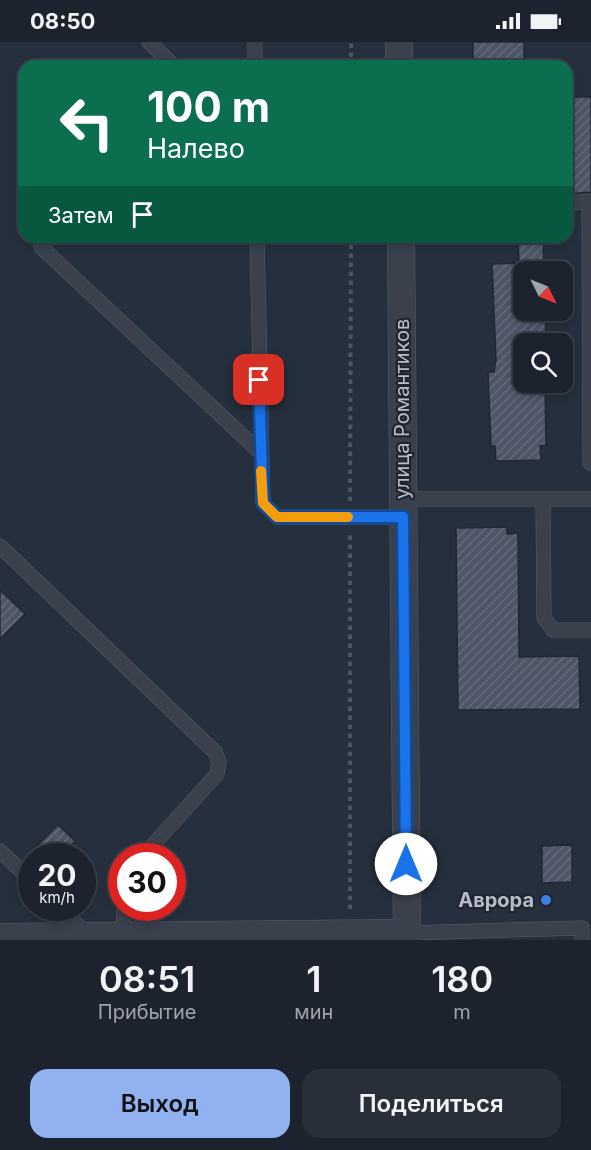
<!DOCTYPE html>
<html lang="ru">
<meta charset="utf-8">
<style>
body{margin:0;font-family:Inter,sans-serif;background:#292f3a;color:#f1f3f6;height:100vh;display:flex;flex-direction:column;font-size:22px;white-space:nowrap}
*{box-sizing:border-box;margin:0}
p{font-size:20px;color:#a0a4aa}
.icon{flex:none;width:33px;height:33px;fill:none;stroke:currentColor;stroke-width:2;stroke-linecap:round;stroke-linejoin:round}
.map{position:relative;height:898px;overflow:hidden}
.sheet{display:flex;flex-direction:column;background:#1c232e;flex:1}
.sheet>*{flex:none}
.top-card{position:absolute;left:18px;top:18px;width:555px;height:183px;border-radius:18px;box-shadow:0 3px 9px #0003,0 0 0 2px #3a404a;background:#0b6e4f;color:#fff;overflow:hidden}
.needle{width:39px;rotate:133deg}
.tools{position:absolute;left:513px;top:219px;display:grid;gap:12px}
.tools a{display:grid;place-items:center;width:60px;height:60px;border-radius:12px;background:#1c232e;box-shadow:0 3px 9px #0003,0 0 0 2px #3a404a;font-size:30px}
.speed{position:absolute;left:18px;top:801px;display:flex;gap:12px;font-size:30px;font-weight:700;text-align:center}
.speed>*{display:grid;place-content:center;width:78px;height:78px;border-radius:50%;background:#1c232e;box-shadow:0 3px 9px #0003,0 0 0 2px #3a404a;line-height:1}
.speed small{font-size:15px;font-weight:400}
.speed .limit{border:9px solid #d22;background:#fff;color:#111}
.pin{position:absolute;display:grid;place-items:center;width:51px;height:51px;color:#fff;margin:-26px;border-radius:12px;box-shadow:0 3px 9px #0006}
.me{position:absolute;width:66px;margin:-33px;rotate:0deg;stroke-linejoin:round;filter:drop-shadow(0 0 4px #0008)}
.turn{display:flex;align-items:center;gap:21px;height:126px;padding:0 30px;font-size:27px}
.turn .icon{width:78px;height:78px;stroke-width:2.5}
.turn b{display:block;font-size:42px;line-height:51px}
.then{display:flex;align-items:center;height:57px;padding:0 30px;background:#0003;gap:12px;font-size:22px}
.eta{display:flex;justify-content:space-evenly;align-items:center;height:102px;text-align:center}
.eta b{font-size:36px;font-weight:600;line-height:42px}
.action{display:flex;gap:12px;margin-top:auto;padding:12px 30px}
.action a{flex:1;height:69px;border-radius:18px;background:#92b1f1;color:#111;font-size:24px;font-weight:600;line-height:69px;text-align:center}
.action a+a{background:#292f3a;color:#f1f3f6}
.status{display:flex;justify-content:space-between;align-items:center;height:42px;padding:0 30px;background:#1c232e;direction:ltr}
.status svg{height:16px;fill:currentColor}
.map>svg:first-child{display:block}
.building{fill:url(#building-hatch);stroke:#212834;stroke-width:1.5}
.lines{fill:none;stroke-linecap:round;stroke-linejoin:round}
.lane-casing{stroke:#585f6b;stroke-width:15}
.street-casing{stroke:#585f6b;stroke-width:28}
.path{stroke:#48595d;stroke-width:4;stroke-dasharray:4.5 4.5;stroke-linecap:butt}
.lane{stroke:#3a414d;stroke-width:14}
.street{stroke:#3a414d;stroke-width:27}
.route-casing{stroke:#114b97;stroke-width:15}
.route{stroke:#1a73e8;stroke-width:10}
.slow{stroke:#f59e0b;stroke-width:10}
.shop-dot{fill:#3f7fe0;stroke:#1f2632;stroke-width:2}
.labels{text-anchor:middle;stroke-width:4.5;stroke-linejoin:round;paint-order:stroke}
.street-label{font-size:20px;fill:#b6bcc8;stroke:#1f2632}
.poi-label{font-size:20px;font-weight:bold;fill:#b6bcc8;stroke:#1f2632;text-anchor:end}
</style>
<div class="status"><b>08:50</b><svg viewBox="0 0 49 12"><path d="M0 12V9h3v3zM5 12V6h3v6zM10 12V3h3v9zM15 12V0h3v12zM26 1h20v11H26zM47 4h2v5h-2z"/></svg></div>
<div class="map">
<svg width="591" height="898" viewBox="0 0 591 898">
<defs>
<pattern id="building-hatch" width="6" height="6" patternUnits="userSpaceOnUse" patternTransform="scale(1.5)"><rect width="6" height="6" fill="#4d5566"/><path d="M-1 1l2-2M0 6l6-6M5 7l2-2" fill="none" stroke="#646c7a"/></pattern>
</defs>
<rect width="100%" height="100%" fill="#262f3d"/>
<path class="building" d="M473 0H524V24H473Z
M567 55H591V150L567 152Z
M518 195H543L544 230H524V268H545L546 302H524V340H545L546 403 540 404 541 418 496 419 495 404H491L488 330H494L496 318 492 222 519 221Z
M507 485V492L518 491 519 615 579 614 580 667 458 668 456 486Z
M0 548 25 572 0 597Z
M58 783 75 799 60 814H27Z
M572 803V840L542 841V804Z"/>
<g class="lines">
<g class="lane-casing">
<path id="lane" d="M149 0 174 24
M255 0V24
M589 160 590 421
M567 161 591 159
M257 195 263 461 277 475H403
M41 205 260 410
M403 457H591
M543 457 544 576 553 588H591
M0 504 215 710 219 720 217 732 143 814
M0 809 32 839
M59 866 88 893
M407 891 582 886V898
M123 896 124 866"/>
</g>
<g class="street-casing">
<path id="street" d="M399 0V24
M401 195 407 898
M0 895 407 891"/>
</g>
<path class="path" d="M351 24V0
M350 459 351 195
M350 867V491"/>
<use href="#lane" class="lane"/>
<use href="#street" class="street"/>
</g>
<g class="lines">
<g class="route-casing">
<path id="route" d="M259 338 263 461 277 475H403L406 822"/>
</g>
<use href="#route" class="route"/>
<path class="slow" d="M261 429 263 461 277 475H348"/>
</g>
<circle class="shop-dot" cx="546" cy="858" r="6"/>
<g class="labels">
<g class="street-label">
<text transform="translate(402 367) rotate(-90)" y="7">улица Романтиков</text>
</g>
<g class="poi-label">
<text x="534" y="865">Аврора</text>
</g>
</g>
</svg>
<div class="tools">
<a><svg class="needle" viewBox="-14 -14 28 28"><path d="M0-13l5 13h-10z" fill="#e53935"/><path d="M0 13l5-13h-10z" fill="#a0a4aa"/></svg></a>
<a><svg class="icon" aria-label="search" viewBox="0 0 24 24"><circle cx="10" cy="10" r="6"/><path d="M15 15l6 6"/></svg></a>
</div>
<div class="speed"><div>20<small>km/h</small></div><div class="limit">30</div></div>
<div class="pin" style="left:259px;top:338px;background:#d93025"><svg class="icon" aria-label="arrive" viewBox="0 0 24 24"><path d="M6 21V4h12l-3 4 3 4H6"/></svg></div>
<svg class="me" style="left:406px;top:822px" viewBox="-20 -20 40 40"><circle r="19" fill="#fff"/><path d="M0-13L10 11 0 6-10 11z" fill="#1a73e8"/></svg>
<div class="top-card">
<div class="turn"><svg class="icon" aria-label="left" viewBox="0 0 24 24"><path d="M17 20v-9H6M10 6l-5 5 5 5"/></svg><div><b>100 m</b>Налево</div></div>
<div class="then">Затем<svg class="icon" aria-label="arrive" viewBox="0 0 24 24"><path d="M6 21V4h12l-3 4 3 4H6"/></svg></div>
</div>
</div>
<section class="sheet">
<div class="eta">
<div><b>08:51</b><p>Прибытие</p></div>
<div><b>1</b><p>мин</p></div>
<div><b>180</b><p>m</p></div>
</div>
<div class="action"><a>Выход</a><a>Поделиться</a></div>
</section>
